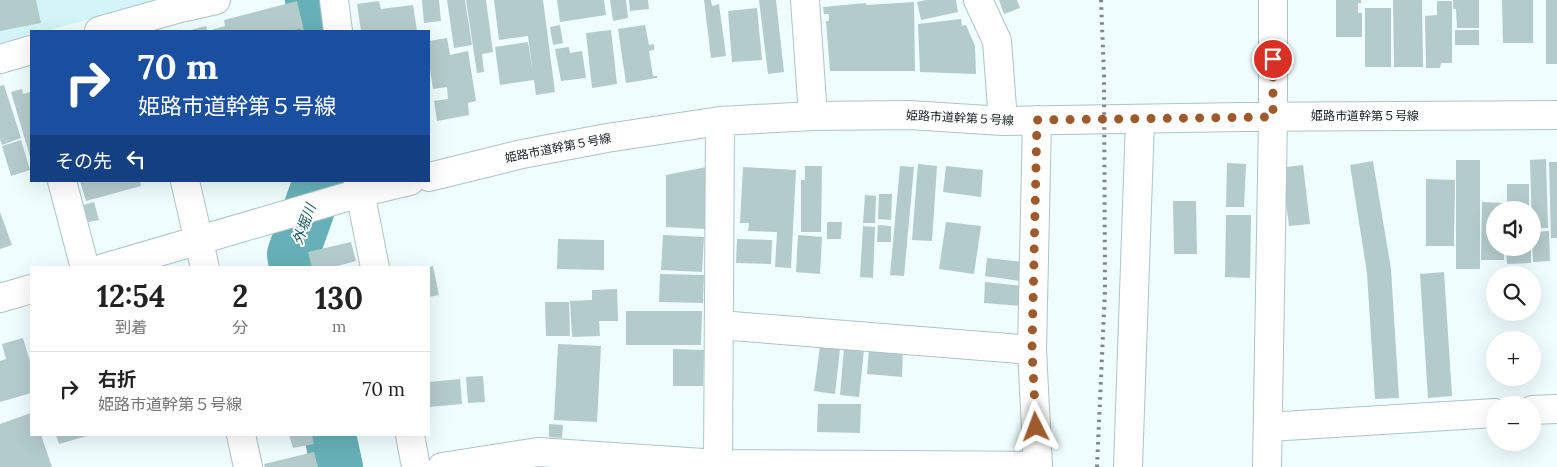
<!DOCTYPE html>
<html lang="ja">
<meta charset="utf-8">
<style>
body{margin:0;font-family:Lora,"Noto Sans JP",serif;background:#f6f6f6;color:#222;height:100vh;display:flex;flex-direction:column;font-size:19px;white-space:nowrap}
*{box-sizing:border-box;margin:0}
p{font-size:16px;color:#767676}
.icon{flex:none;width:28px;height:28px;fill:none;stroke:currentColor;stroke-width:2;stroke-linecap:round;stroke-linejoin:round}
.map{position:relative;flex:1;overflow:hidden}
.details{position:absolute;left:30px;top:266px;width:400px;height:170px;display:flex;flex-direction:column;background:#fff;border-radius:0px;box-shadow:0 5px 20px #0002}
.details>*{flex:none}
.guide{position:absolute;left:30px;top:30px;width:400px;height:152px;border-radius:0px;box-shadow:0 5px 20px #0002;background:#1a4fa0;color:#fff;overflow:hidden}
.tools{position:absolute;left:1486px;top:201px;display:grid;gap:10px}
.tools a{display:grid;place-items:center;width:55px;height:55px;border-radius:50%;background:#fff;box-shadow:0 5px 20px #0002;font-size:25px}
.pin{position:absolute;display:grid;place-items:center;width:42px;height:42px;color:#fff;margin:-21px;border:2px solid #fff;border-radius:50%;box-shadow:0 1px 5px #0007}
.me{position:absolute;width:55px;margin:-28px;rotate:357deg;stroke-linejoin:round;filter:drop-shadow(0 0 4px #0008)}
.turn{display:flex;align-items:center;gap:18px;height:105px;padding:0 25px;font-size:22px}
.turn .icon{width:65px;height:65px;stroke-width:2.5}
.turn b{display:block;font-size:35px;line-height:42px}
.then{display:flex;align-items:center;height:48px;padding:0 25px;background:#0003;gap:10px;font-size:19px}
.eta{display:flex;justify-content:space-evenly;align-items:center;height:85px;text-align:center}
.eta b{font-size:30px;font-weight:700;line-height:35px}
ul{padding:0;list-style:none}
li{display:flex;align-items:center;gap:15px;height:75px;padding:0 25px;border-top:1px solid #e0e0e0}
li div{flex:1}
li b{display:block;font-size:19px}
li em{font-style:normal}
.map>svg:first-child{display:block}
.built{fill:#d4f5f7}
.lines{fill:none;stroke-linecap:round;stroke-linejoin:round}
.river{stroke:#66b1b7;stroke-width:52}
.building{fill:#b4cbcc}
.minor-casing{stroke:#adc4c5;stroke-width:30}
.minor{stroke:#fff;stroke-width:28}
.rail{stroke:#7c8788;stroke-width:4;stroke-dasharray:2.5 5;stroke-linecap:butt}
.route{stroke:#9e5a2b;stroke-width:9;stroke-dasharray:0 16.2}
.labels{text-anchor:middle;stroke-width:4;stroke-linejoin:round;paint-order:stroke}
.street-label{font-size:12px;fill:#182021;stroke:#fff}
.water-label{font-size:14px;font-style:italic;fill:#18585d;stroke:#fff}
</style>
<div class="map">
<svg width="1557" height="467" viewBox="0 0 1557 467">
<rect width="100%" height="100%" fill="#effdfe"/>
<path class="built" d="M0 0H160L46 31H31V35L0 44Z"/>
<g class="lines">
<path class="river" d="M311 0 315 31
M295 268 293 254 319 181
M330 435 337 467"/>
</g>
<path class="building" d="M0 0H36L41 23 0 31Z
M422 0H439L441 21 424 23Z
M447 0H465L472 45 454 48Z
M466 0H486L493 52 482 54 484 72 477 73Z
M494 0H543L555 92 536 95 534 80 500 85 495 47 528 42 533 74 528 36 499 40Z
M557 0H604L606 15 560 22Z
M610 0H626L628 18 613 21Z
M629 0H648L649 9 630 11Z
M704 0H711L712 6 719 4 726 56 711 58Z
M759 0H776L784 72 768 74Z
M926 0H956L958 12 921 20 917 2Z
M999 0H1017L1020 8 1004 14Z
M1336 0H1361V3H1358V13H1362V37H1336Z
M1393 0H1422L1423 67H1394Z
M1453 0H1479V28H1457L1456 9H1453Z
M1502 0H1533V43H1503Z
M1546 0H1557V64H1546Z
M297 1 304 31H300V29L290 31H208L225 26 224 20Z
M379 1 381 9 413 5 417 31H361L357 4Z
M1437 1H1452V63H1441L1440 68H1426L1425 16 1437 15Z
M914 2 915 71H830L826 21H829V14H824L823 7 866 3V5Z
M757 8 762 60 732 62 728 11Z
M1365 8H1391V67H1365Z
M961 19 962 26 966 25 975 46 976 74 920 72 918 24Z
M560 25 563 43 553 45 550 27Z
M645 25 649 45 654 44V50L649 51 653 76H657V78L626 83 618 29Z
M206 26 207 31H187Z
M611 30 617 84 592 88 586 33Z
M1455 30H1479V45H1455Z
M447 38 450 55 468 51 476 101 468 103 469 115 437 121 434 101 448 99 447 87 433 89 429 63V41Z
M569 47 570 53 582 51 586 78 561 81 555 49Z
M4 85 21 138 2 145 0 139V86Z
M22 89 23 94 30 92 31 98V160L11 92Z
M21 140 30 170 11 176 2 146Z
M1546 159 1548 228H1532L1530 160Z
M1456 160H1480V269H1456Z
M1373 161 1391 269 1399 398 1375 399 1367 273 1350 165Z
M1549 162H1557V238H1551Z
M1227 163 1246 164 1244 207H1226Z
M918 164 937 166 932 241 912 240Z
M1303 165 1310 224 1289 226 1284 187 1286 167Z
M805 166H822L821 232H801V180H805Z
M900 166 914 167 904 276 890 275Z
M946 166 983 170 981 197 943 192Z
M707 167 706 229 666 227V175Z
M743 167 796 170 791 268 775 267 777 232 748 231 749 223H740Z
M1426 179 1455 180 1454 246H1426Z
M80 181H140L141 186 86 201Z
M1507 184H1529V210H1507Z
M879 194H892L891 220 878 219Z
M865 195 876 196 875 223H863Z
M1173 201H1196L1197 254H1174Z
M94 202 99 220 88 222 83 205Z
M1482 202 1504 203V210H1495V248H1504V260H1481Z
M0 212 12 245 0 249Z
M1226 215H1251L1250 278 1225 277Z
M827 222H842L841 239H827Z
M946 222 981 226 974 274 939 269Z
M878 225 891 226V242H877Z
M863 226 875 227 873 278 860 277Z
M1549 231 1550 261 1533 262 1532 232Z
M663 235 704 237 702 272 661 270Z
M798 235 822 237 820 274 796 272Z
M558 239 604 240V270L557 269Z
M737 239 772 240 771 264 736 263Z
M351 242 356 261 330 268H312L308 252Z
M1506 248H1531V263L1507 264Z
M987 258 1023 262 1020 281 985 276Z
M433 266 439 295 429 297V267Z
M1444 272 1452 396 1428 398 1420 274Z
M660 274 704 275 703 303 659 302Z
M985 282 1022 286 1021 306 984 303Z
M617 289 618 321H599L600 336 572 337 570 301 592 300V290Z
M545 302H569L570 336H546Z
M626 311H702L701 345H626Z
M23 338 31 365V393L0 402V361L6 359 2 344Z
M558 344 601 346 597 422 554 420Z
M820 346 840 349 835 394 814 391Z
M844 348 864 350 859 397 840 395Z
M673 349 704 350 703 386H673Z
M869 349 903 351 902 377 867 374Z
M483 376 485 402 468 403 466 377Z
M460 379 462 404 429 407V382Z
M818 404H861L860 433 817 432Z
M31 413V435H41L52 467H0V424Z
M549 424 563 425 562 438 549 437Z
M56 435H87V436L59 444Z
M289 435H312L314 444 293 448Z
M314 452 318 467H265L264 464Z"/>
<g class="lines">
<g class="minor-casing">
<path id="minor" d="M334 0 338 31
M805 0 813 116
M978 0 997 41 1003 121
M99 31 180 8 216 0
M0 59 31 50
M1037 120 1032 350 1038 467
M429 177 522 154 607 138 720 121 813 116 909 115 1003 121 1242 117 1557 115
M62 181 85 268
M185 181 205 268
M358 181 375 268
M104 268 360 193 410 181
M0 298 31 289
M720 325 1032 350
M1532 410 1557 409
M1268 427 1495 413
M241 435 248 467
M410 435 416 467
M442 467 538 452 718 464 1038 466
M718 467 720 121
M1128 467 1140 120
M1267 467 1273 117V0"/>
</g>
<use href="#minor" class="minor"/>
<path class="rail" d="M1097 467 1105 290 1104 75 1101 0"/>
</g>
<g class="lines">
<path class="route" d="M1036 427 1032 350 1037 120 1273 117V59"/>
</g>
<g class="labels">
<g class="street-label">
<text x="1365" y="120">姫路市道幹第５号線</text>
<text transform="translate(960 118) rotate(3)" y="4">姫路市道幹第５号線</text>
<text transform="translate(558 148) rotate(-11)" y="4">姫路市道幹第５号線</text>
</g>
<g class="water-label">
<text transform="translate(304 224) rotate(-70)" y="5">外堀川</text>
</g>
</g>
</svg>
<div class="tools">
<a><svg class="icon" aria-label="sound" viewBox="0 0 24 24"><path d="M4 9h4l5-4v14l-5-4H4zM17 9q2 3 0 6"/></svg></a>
<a><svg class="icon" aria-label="search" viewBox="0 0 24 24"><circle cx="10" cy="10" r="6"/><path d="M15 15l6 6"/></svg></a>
<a>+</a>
<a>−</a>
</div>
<div class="pin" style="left:1273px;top:59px;background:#d93025"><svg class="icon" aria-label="arrive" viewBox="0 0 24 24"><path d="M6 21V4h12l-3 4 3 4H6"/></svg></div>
<svg class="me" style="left:1036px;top:427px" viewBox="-20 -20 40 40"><path d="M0-17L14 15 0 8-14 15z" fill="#9e5a2b" stroke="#fff" stroke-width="4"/></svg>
<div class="guide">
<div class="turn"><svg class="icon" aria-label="right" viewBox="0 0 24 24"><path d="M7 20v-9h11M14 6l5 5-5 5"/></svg><div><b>70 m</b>姫路市道幹第５号線</div></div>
<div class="then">その先<svg class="icon" aria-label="left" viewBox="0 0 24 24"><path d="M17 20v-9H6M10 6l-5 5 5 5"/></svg></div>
</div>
<section class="details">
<div class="eta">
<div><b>12:54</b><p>到着</p></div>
<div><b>2</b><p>分</p></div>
<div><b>130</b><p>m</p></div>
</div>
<ul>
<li><svg class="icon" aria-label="right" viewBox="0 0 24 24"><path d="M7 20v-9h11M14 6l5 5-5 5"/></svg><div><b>右折</b><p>姫路市道幹第５号線</p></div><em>70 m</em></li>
</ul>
</section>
</div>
